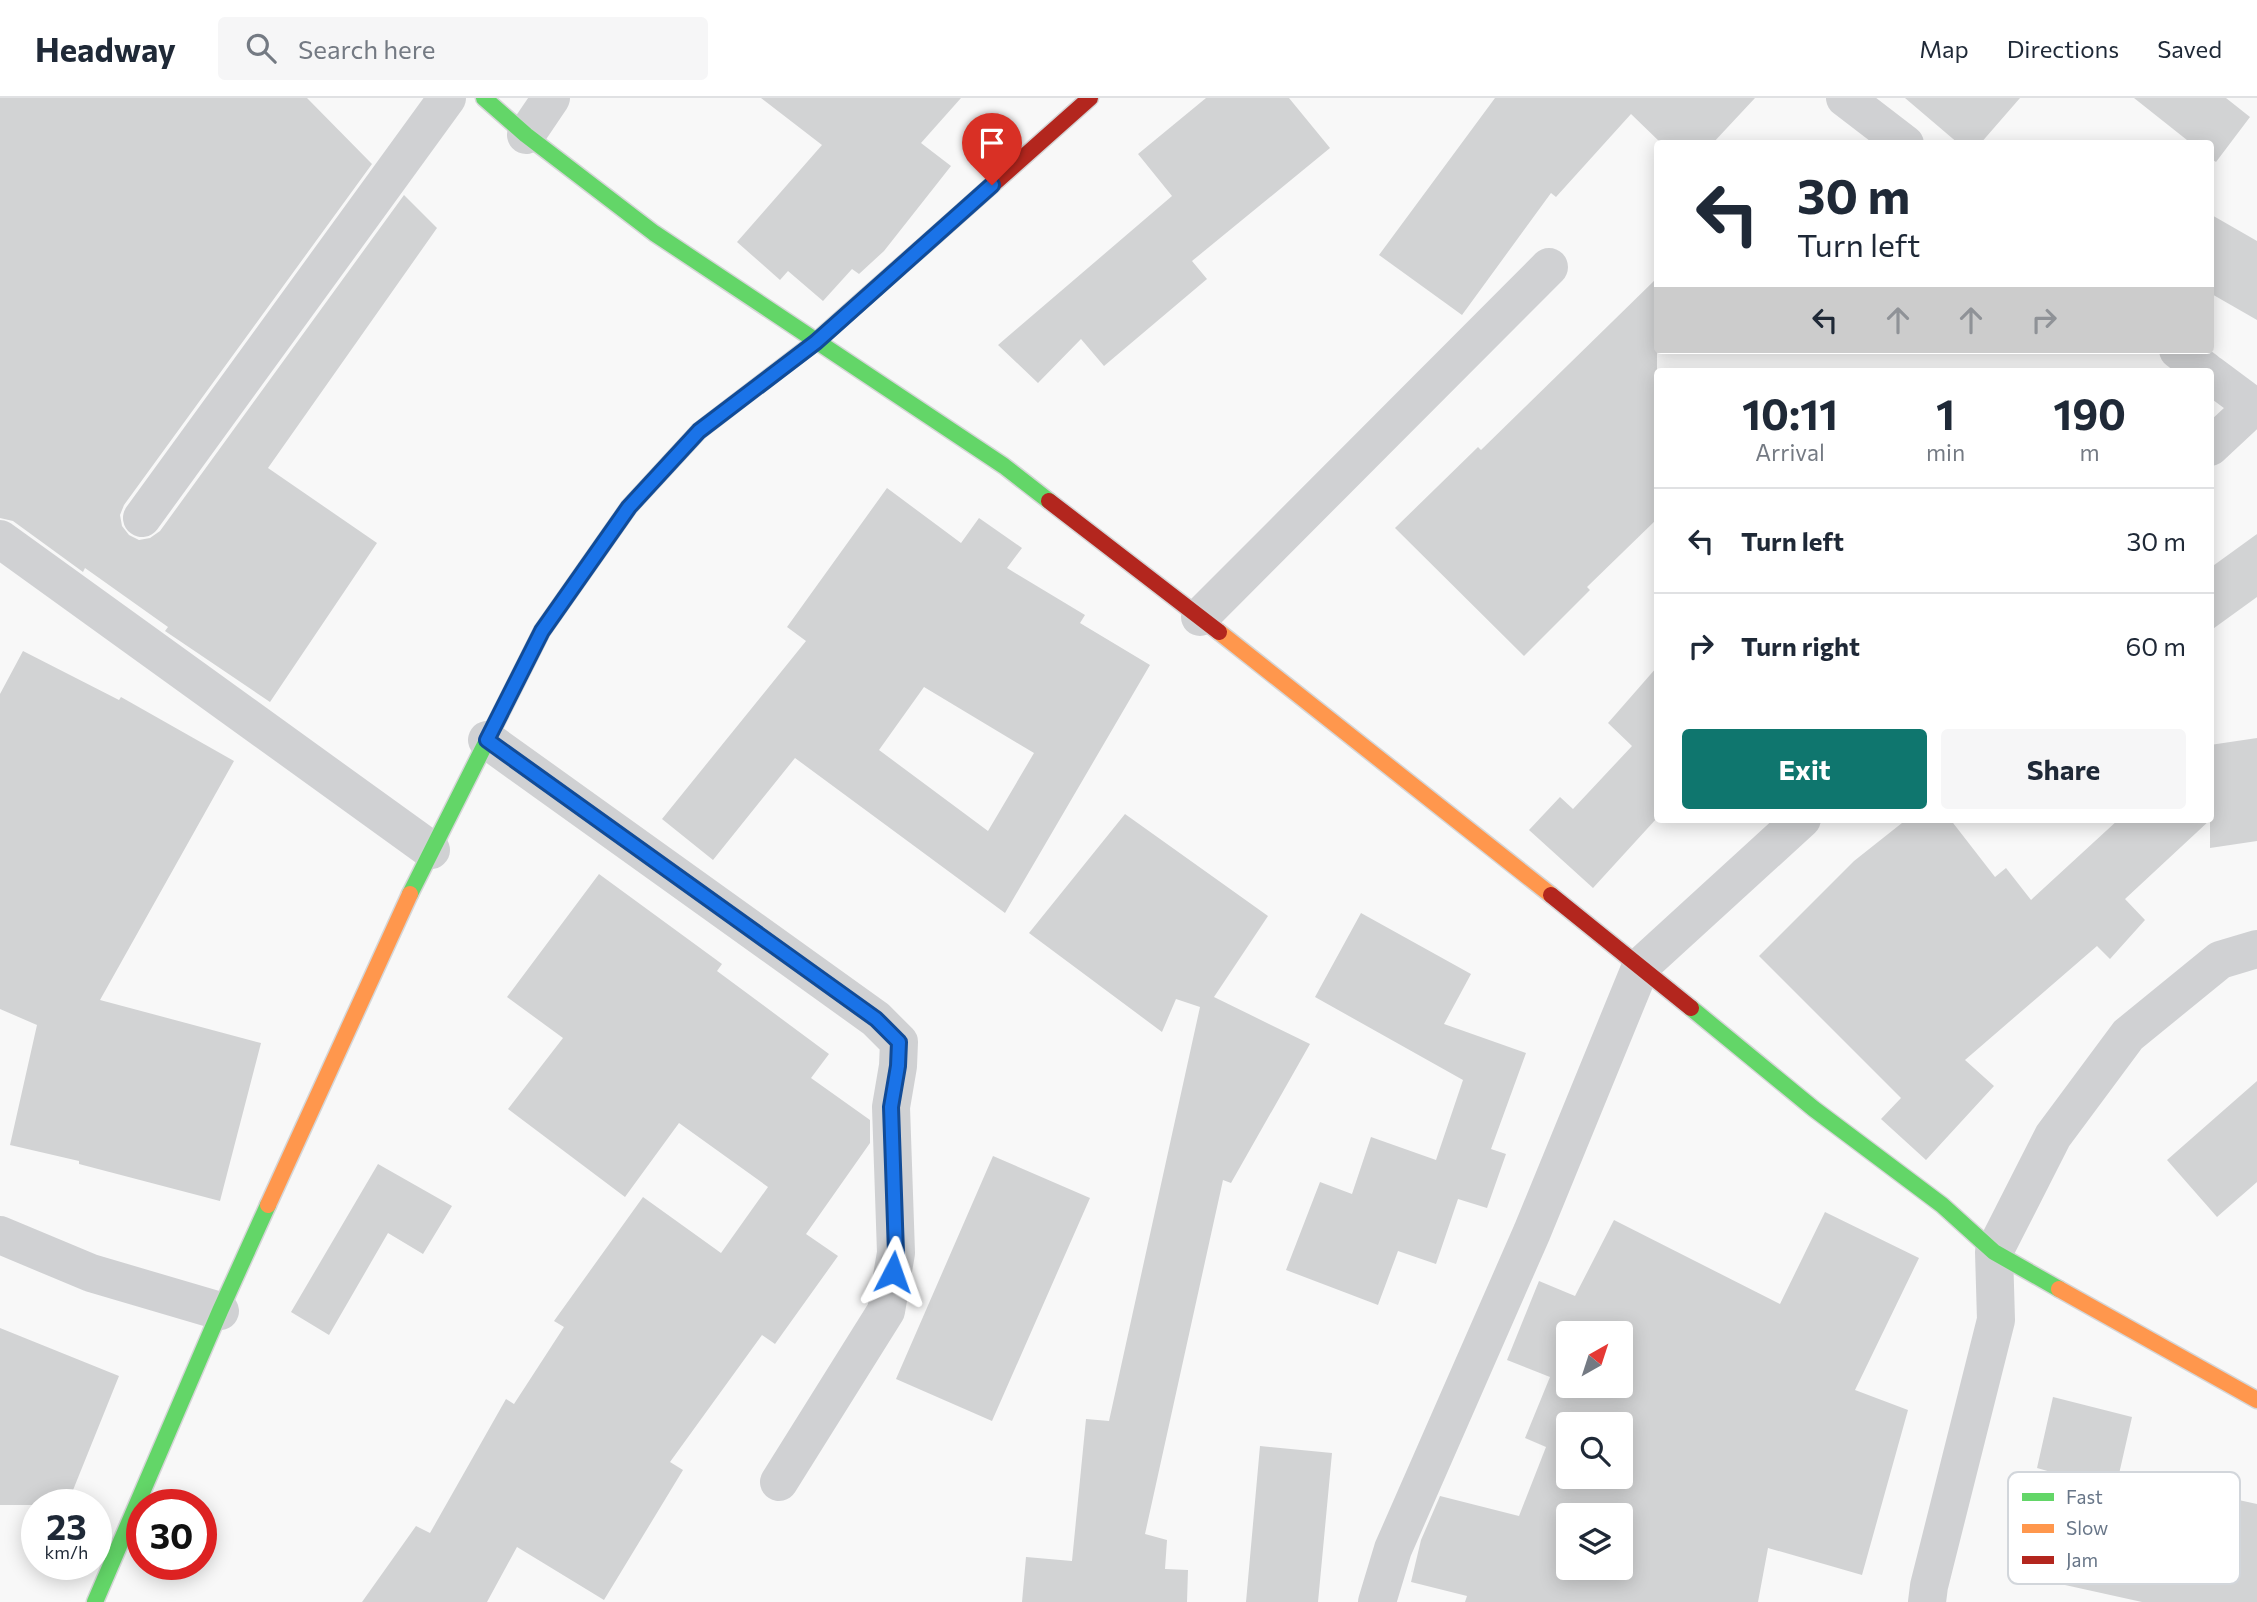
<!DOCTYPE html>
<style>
body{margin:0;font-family:Commissioner,sans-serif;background:#f6f6f7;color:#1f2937;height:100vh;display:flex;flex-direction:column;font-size:26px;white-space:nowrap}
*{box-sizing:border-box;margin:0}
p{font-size:23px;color:#747a83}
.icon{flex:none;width:38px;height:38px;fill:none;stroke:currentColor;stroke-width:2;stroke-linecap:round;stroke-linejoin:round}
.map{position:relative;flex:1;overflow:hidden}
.drawer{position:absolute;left:1654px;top:270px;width:560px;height:455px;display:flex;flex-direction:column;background:#fff;border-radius:7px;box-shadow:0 4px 18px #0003}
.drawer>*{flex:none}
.hud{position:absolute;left:1654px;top:42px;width:560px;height:214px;border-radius:7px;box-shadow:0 4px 18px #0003;background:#fff;color:#1f2937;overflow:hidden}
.needle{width:46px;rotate:39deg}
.tools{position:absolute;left:1556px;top:1223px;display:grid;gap:14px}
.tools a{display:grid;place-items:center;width:77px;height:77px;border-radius:7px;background:#fff;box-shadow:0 4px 18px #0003;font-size:35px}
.speed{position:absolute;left:21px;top:1391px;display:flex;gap:14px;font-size:35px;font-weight:700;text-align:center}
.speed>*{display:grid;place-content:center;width:91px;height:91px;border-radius:50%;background:#fff;box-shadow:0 4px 18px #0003;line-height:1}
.speed small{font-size:18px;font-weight:400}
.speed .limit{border:10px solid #d22;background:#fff;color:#111}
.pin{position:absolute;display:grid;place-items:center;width:60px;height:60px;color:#fff;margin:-72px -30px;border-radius:50% 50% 50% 0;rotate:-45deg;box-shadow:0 0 7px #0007}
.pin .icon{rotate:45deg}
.me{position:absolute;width:77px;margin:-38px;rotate:4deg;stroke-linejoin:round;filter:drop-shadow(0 0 5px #0008)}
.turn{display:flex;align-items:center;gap:24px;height:147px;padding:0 28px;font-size:32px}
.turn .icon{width:91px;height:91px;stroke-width:2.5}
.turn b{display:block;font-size:49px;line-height:60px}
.lanes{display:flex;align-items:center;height:66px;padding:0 28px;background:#0003;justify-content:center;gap:35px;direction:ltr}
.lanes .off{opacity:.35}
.eta{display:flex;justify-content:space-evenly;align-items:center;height:119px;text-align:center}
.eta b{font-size:42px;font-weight:700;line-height:49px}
.primary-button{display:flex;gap:14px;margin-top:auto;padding:14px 28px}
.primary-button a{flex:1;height:80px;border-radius:7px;background:#0f766e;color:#fff;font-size:28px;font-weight:700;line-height:80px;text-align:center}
.primary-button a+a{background:#f6f6f7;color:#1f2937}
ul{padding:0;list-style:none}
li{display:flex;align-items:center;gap:21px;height:105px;padding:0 28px;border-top:2px solid #e0e1e3}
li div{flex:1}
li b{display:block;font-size:26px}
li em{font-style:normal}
header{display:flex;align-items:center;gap:42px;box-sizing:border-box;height:98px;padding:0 35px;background:#fff;border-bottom:2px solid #e0e1e3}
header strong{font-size:33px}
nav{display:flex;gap:38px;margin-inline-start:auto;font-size:24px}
.search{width:490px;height:63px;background:#f6f6f7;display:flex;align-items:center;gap:18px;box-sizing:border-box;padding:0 24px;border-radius:7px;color:#747a83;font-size:26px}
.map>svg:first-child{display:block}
.building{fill:#d2d3d4;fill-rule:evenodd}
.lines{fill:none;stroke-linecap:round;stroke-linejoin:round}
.fast-casing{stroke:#d5d6d7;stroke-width:19}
.slow-casing{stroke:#d5d6d7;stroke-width:19}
.jam-casing{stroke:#d5d6d7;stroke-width:19}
.street{stroke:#d0d1d3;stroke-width:38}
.fast{stroke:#63d668;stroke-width:16}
.slow{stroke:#ff974d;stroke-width:16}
.jam{stroke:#b3261e;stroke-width:16}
.route-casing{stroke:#114b97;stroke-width:18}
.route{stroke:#1a73e8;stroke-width:12}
.key{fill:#fff;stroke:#d2d6db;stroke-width:2}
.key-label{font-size:19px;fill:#687688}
</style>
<header>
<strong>Headway</strong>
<div class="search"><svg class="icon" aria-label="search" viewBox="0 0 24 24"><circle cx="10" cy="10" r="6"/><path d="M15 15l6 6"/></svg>Search here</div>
<nav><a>Map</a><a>Directions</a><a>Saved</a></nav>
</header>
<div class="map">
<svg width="2257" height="1504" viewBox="0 0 2257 1504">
<rect width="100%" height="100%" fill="#f8f8f8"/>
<path class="building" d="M0 0H307L372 66 124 407 120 417 122 428 129 437 139 442 150 440 160 433 404 97 437 130 268 370 377 445 270 604 165 533 168 529 85 470 83 474 13 423 0 420Z
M761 0H961L921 45 951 68 884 153 859 176 852 171 823 203 788 173 780 182 737 144 822 47Z
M1206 0H1289L1330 50 1192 163 1207 181 1104 268 1081 241 1038 285 998 247 1172 98 1138 56Z
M1495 0H1755L1712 46H1662L1631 16 1556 99 1551 95 1462 217 1379 157Z
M1905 0H2020L1980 46H1959Z
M2134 0H2226L2250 19 2216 64 2210 60V46H2192Z
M2210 116 2257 143V222L2210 195Z
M1657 180V421L1587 489 1590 492 1524 558 1395 430 1478 349 1481 352Z
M887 390 961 445 979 420 1022 450 1007 470 1085 517 1080 525 1150 567 1005 815 795 660 713 762 662 721 806 543 787 529ZM924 589 1034 655 988 733 879 652Z
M2257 436V499L2210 533V470Z
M23 553 119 602 121 599 234 663 100 902 261 945 220 1103 79 1066V1063L10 1047 37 927 0 911V596Z
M1657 569V720L1593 790 1529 732 1560 699 1573 711 1632 648 1608 625Z
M2257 640V743L2210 750V722L2125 801 2145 822 2110 861 2097 848 1965 962 1994 988 1926 1062 1881 1021 1901 1000 1759 858 1854 763 1907 721H1950L1995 779 2006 770 2031 802 2119 721H2210V647Z
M1125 716 1268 818 1214 899 1310 946 1231 1085 1223 1082 1145 1436 1167 1442 1165 1471 1188 1472 1187 1504H1022L1026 1459 1072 1463 1086 1321 1109 1323 1200 909 1176 901 1162 934 1029 835Z
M599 776 722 866 717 873 829 956 811 980 870 1022V1045L806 1136 838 1158 775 1246 762 1237 670 1364 683 1372 604 1502 517 1449 487 1504H362L416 1428 430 1435 506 1301 514 1306 564 1229 554 1223 643 1099 721 1155 768 1089 679 1025 625 1099 508 1011 563 940 507 899Z
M1361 815 1471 876 1444 926 1526 955 1491 1051 1506 1056 1487 1110 1458 1101 1436 1166 1398 1153 1378 1207 1286 1172 1320 1084 1352 1096 1371 1039 1436 1062 1463 982 1315 899Z
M2257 983V1084L2217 1119 2167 1062Z
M993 1058 1090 1100 992 1323 896 1281Z
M378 1066 452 1108 423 1156 388 1135 329 1237 291 1214Z
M1825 1114 1919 1160 1855 1292 1908 1312 1862 1477 1768 1450 1758 1504H1465L1467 1498 1411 1484 1421 1442 1440 1398 1519 1418 1546 1349 1525 1340 1550 1279 1507 1262 1539 1183 1575 1198 1614 1122 1780 1206ZM1568 1236H1620V1288H1568ZM1568 1326H1620V1379H1568ZM1568 1418H1620V1470H1568Z
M0 1230 119 1278 67 1407H0Z
M2053 1299 2132 1319 2119 1376 2257 1406V1504H2142L2065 1487 2019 1468 2034 1427 2028 1424 2051 1374 2037 1370Z
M1260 1348 1332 1355 1318 1504H1246Z"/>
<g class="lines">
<g class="fast-casing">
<path id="fast" d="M484 0 526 37 654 135 1004 368 1049 403
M410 796 542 533 629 409 699 333 815 244 919 152
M1691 910 1814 1011 1942 1107 1994 1154 2059 1191
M95 1504 220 1213 268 1107"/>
</g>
<g class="slow-casing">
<path id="slow" d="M1219 534 1551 797
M268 1107 410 796
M2059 1191 2257 1302"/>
</g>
<g class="jam-casing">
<path id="jam" d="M919 152 1090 0
M1049 403 1219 534
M1551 797 1691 910"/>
</g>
<path class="street" d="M1845 0 1905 46
M526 37 551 0
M2178 252 2206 273
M2210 276 2257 311
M2210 349 2253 309
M142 420 447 0
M0 441 431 752
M1200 519 1549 169
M487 642 876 921 899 944 898 968 891 1009 896 1155 886 1213 779 1384
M0 1137 91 1175 220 1213
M1377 1504 1393 1451 1532 1134 1641 868 1802 721
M1927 1504 1929 1488 1996 1222 1994 1154 2053 1038 2128 937 2220 862 2257 851"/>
<use href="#fast" class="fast"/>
<use href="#slow" class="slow"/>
<use href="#jam" class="jam"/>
</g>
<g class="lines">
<g class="route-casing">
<path id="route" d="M893 1174 896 1155 891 1009 898 968 899 944 876 921 487 642 542 533 629 409 699 333 816 244 992 87"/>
</g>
<use href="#route" class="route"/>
</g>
<rect x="2008" y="1374" width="232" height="112" rx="10" class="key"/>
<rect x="2022" y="1395" width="32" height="8" fill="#63d668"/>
<rect x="2022" y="1426" width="32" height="9" fill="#ff974d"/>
<rect x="2022" y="1458" width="32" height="8" fill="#b3261e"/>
<g class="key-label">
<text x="2066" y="1406">Fast</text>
<text x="2066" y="1437">Slow</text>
<text x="2066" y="1469">Jam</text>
</g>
</svg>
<div class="tools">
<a><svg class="needle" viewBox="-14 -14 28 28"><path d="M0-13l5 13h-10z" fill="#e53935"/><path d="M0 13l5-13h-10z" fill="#747a83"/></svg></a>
<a><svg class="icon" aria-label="search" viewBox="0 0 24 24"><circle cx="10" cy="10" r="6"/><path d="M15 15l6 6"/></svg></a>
<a><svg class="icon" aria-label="layers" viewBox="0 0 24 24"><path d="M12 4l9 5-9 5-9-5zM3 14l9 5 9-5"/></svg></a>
</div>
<div class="speed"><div>23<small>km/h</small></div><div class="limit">30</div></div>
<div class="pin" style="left:992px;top:87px;background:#d93025"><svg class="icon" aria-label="arrive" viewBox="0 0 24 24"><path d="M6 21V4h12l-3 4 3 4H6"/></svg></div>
<svg class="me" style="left:893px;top:1174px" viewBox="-20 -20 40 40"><path d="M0-17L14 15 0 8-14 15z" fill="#1a73e8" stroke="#fff" stroke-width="4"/></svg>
<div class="hud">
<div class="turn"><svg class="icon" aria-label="left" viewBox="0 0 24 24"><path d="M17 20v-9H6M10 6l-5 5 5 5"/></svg><div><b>30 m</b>Turn left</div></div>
<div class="lanes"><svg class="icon" aria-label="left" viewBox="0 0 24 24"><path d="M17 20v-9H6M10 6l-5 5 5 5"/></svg><svg class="icon off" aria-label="ahead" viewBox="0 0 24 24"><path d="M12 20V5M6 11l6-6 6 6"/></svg><svg class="icon off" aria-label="ahead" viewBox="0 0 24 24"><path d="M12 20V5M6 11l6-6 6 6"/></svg><svg class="icon off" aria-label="right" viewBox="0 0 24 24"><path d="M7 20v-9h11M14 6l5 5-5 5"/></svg></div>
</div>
<section class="drawer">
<div class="eta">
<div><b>10:11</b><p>Arrival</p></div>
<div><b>1</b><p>min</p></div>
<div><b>190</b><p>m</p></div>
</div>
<ul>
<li><svg class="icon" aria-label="left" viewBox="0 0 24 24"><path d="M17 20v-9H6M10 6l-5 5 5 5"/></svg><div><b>Turn left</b></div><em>30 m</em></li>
<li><svg class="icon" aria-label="right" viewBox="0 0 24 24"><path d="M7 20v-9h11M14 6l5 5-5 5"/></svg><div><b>Turn right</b></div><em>60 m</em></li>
</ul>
<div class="primary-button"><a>Exit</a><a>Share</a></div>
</section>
</div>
